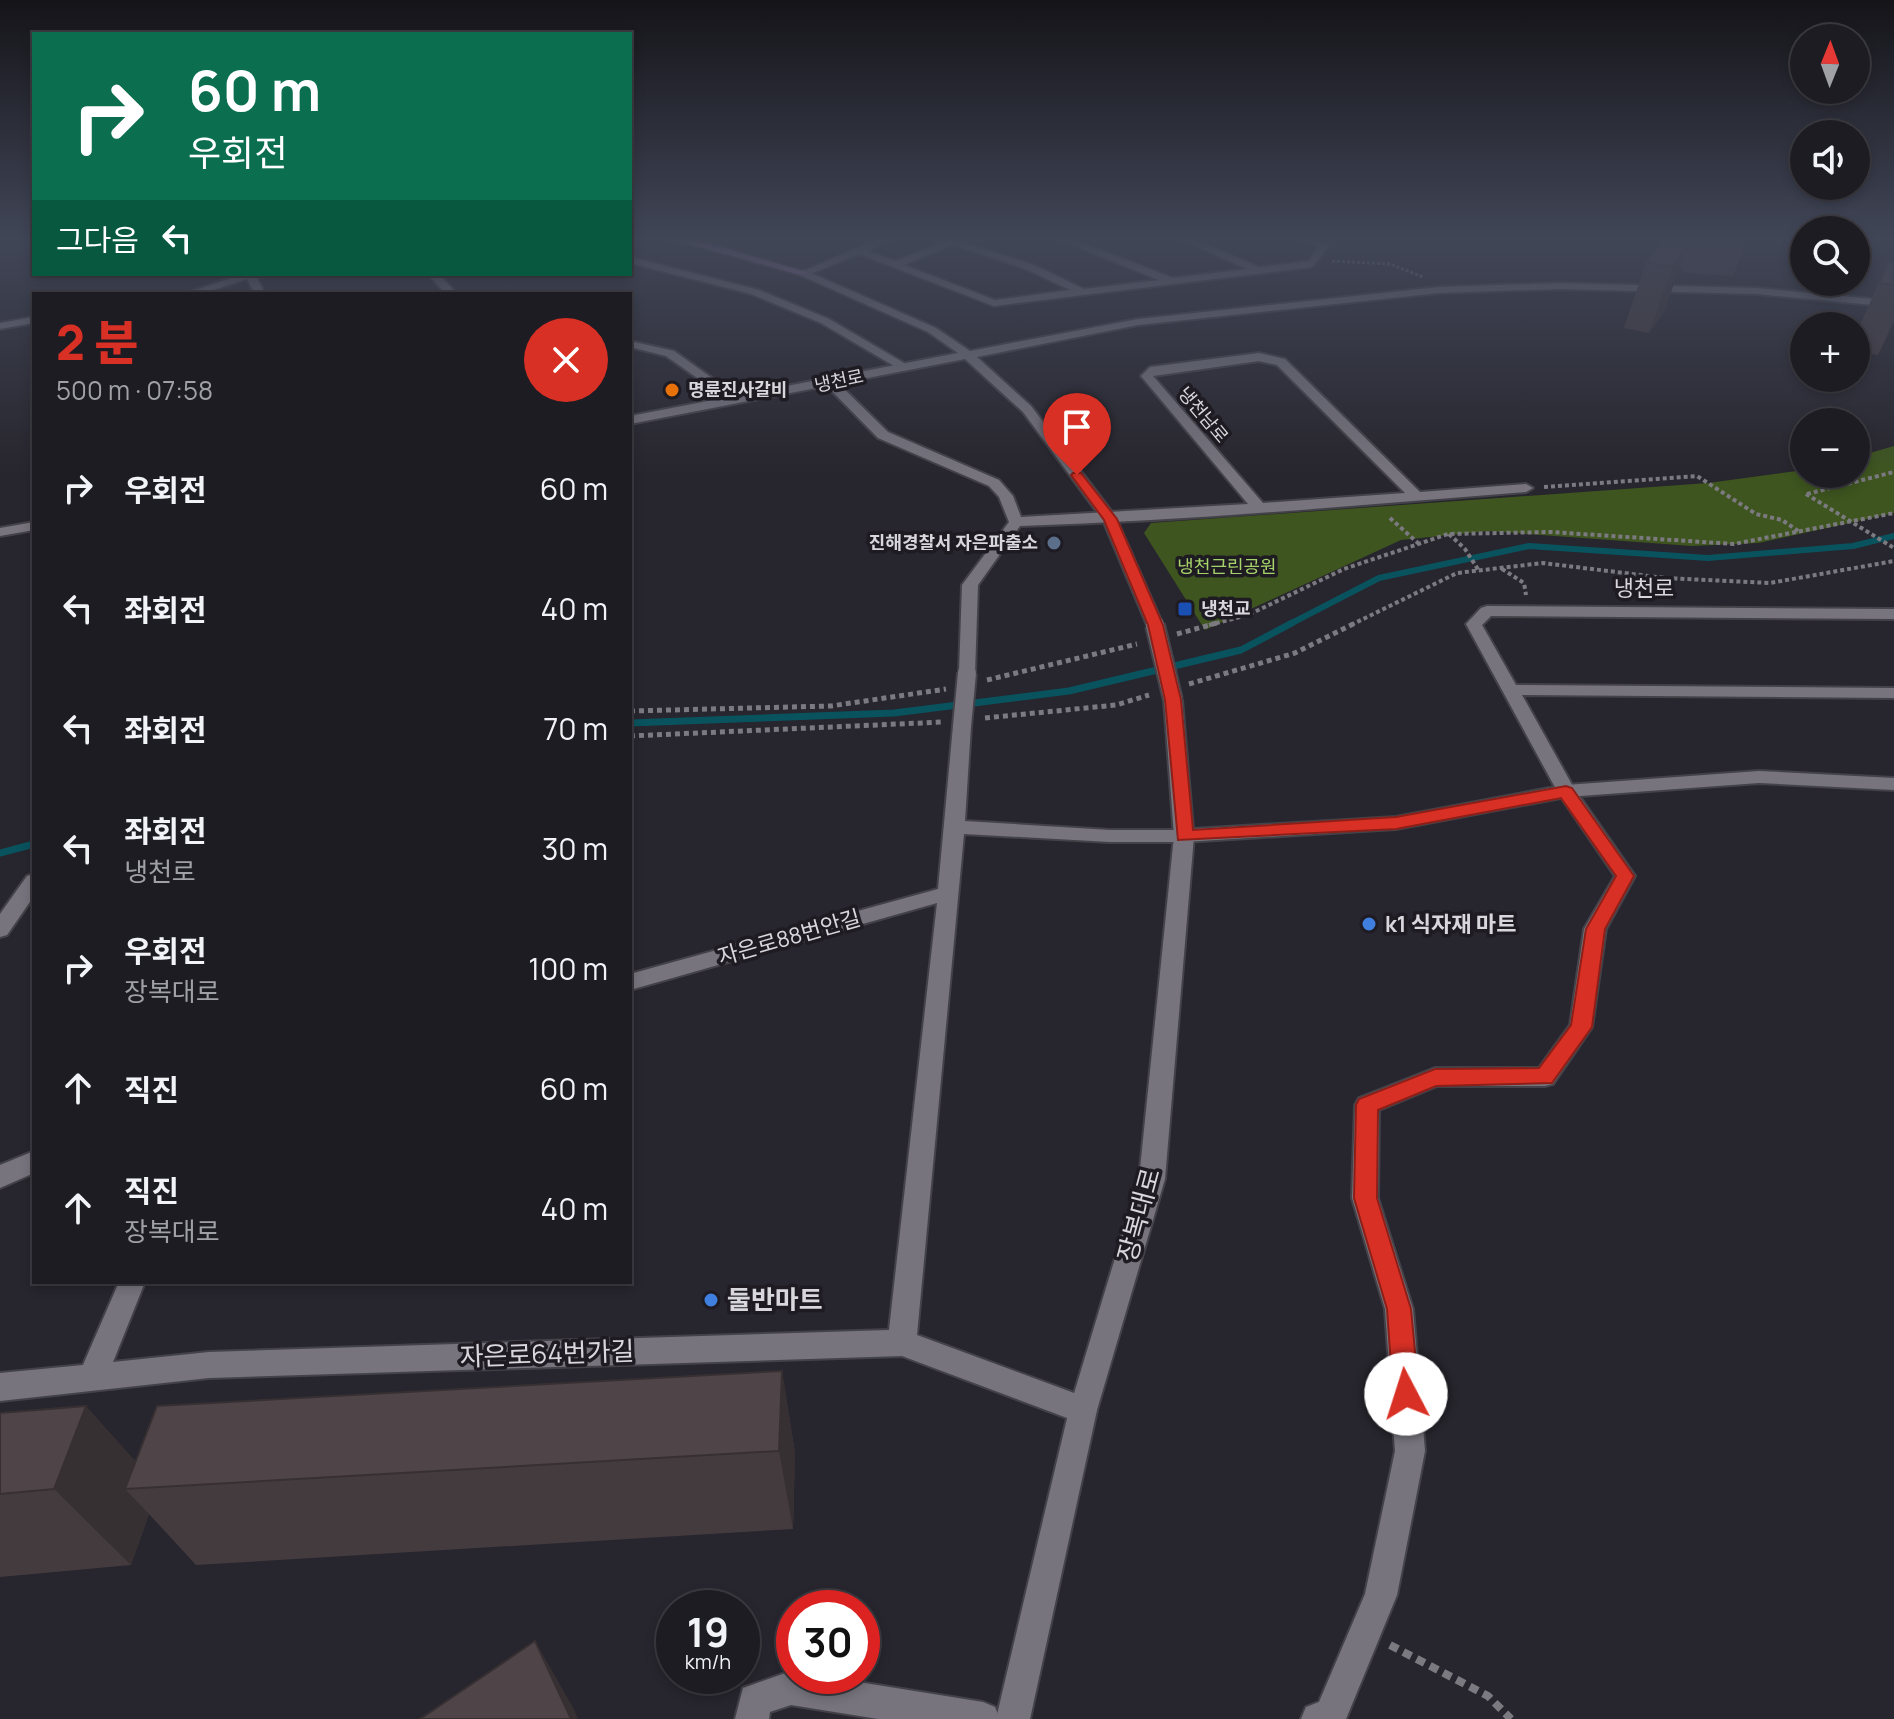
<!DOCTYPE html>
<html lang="ko">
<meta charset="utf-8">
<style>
body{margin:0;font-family:Manrope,"Noto Sans KR",sans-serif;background:#25252a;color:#f1f3f6;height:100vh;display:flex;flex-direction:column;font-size:30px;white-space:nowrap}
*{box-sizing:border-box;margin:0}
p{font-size:26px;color:#a0a1a5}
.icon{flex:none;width:44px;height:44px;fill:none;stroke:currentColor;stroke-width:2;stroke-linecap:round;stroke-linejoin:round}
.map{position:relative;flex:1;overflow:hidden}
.side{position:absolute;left:32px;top:292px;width:600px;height:992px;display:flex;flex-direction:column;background:#1d1c22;border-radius:0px;box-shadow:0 4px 12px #0003,0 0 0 2px #3b3a40}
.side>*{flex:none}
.banner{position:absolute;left:32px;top:32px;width:600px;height:244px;border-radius:0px;box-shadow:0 4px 12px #0003,0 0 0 2px #3b3a40;background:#0b6e4f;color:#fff;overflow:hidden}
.needle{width:52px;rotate:1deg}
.buttons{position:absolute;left:1790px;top:24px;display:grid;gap:16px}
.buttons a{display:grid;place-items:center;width:80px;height:80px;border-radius:50%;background:#1d1c22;box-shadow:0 4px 12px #0003,0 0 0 2px #3b3a40;font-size:40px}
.speed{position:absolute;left:656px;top:1590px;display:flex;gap:16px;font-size:40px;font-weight:700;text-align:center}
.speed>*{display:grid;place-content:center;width:104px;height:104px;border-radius:50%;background:#1d1c22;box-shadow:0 4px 12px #0003,0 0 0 2px #3b3a40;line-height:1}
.speed small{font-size:20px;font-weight:400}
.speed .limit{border:12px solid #d22;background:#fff;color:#111}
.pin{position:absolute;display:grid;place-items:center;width:68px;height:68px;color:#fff;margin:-82px -34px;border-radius:50% 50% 50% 0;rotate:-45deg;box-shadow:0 0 8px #0007}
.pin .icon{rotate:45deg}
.me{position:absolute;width:88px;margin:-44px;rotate:355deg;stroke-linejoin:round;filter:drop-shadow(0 0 6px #0008)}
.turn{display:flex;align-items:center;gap:28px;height:168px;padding:0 24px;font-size:36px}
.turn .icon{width:104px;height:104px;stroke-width:2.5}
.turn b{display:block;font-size:56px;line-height:68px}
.then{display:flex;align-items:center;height:76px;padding:0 24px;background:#0003;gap:16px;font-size:30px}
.round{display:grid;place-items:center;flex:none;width:84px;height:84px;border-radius:42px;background:#25252a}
.overview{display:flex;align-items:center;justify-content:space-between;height:136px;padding:0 24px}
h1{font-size:48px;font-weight:800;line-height:60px;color:#d93025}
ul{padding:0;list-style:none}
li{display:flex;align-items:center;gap:24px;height:120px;padding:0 24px}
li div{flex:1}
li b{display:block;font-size:30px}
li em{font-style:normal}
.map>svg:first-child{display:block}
.green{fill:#3e551f}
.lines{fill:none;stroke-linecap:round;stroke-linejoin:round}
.stream-far1{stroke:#09535e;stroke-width:6}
.stream{stroke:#09535e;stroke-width:7}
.minor-casing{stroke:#444249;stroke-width:4}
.tertiary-casing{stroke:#444249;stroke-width:4}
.secondary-casing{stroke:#444249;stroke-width:4}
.primary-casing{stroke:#444249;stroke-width:4}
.trunk-casing{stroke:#444249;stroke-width:4}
.path-far3{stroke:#7c7a81;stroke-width:3;stroke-dasharray:3 2;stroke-linecap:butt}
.path-far2{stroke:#7c7a81;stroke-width:4;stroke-dasharray:4 3;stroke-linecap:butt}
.path-far1{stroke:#7c7a81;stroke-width:5;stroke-dasharray:5 4;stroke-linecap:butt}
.path{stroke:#7c7a81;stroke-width:8;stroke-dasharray:9 6;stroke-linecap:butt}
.minor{fill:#77747d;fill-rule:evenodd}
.tertiary{fill:#77747d;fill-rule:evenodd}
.secondary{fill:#77747d;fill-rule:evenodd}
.primary{fill:#a77eb4;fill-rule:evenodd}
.trunk{fill:#b782c6;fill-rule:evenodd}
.minor-bridge-casing{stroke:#444249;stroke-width:22;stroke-linecap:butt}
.secondary-bridge-casing{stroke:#444249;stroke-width:22;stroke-linecap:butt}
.minor-bridge{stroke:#77747d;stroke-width:18}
.secondary-bridge{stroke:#77747d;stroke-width:18}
.wall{fill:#443b3f}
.shaded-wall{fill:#373033}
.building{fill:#4f4549;stroke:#373033;stroke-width:2}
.route{fill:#d93025;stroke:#8d1f18;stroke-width:2}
.food-dot{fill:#e8710a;stroke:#1e1b23;stroke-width:3}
.service-dot{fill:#5c6f8a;stroke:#1e1b23;stroke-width:3}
.transit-dot{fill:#1a4fb4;stroke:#1e1b23;stroke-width:3}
.shop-dot{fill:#3f7fe0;stroke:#1e1b23;stroke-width:3}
.labels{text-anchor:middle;stroke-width:7;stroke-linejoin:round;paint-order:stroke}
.far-street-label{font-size:18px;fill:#d8d7dc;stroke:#1e1b23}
.far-poi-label{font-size:18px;font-weight:bold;fill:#d8d7dc;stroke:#1e1b23;text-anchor:start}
.far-park-label{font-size:18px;fill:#a6d36a;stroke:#1e1b23}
.street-label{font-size:22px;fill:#d8d7dc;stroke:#1e1b23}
.poi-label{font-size:22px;font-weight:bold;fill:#d8d7dc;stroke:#1e1b23;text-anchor:start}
.near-street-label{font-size:26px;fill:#d8d7dc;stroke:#1e1b23}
.near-poi-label{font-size:26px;font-weight:bold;fill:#d8d7dc;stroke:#1e1b23;text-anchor:start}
</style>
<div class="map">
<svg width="1894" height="1719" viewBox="0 0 1894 1719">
<rect width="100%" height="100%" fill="#27252d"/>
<path class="green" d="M1894 446V513L1759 543 1692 546 1488 531 1401 540 1205 630 1144 533 1151 523 1708 483 1804 470V474H1856V457Z"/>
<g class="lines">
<path class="stream-far1" d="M1288 625 1379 578 1529 546 1708 558 1853 546 1894 536"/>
<path class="stream" d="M630 723 894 713 1069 691 1241 650 1292 623
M0 853 34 844"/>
<g class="minor-casing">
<path id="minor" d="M883 237H897L868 251 895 261 956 237H970L962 242 1034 265 1084 289 1159 280 1052 237H1067L1173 278 1247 269 1175 237H1189L1259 267 1309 261 1318 247 1295 237H1310L1329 246 1312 267 994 306 859 254 808 275 799 273ZM953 245 1026 269 1070 290 995 300 904 265Z
M630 257 759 290 829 319 911 367 901 370 821 323 751 294 630 263Z
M242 274H274L257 278 265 294H255L247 279 201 294H185Z
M428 274H439L457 294H446Z
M34 317V323L0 329V323Z
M630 341 674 351 743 400 733 403 666 356 630 347Z
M1259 353 1285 359 1420 492 1526 484 1533 488 1526 492C1358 505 1189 521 1020 526L978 585 975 673 967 678 961 677 959 673 962 585 1009 522 999 497 989 486 878 438 827 386V380H835L888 432 999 480 1013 496 1021 517 1248 504 1141 376 1150 367ZM1259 361 1277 365 1405 493 1263 503 1153 376Z
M1487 606 1894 609V619L1491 616 1482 625 1516 685 1894 688V698L1522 695 1575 790 1635 876 1606 929 1592 1027 1553 1084 1545 1086H1437L1379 1110 1378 1198 1413 1309 1425 1451 1397 1595 1346 1719H1301L1306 1707 1319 1702 1365 1594 1395 1451 1385 1309 1352 1198 1355 1105 1359 1098 1435 1068H1539L1570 1025 1584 929 1615 876 1557 791 1466 624 1481 608Z
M962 721 971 726 965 821 1110 830H1184L1194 836 1184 842H1110L964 834 917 1335 1093 1400 1097 1410 1093 1420 1083 1424 902 1356 209 1378 0 1401V1373L83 1365 119 1282H145L113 1362 209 1352 889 1330 937 903 630 990V974L938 889 953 726Z
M34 874V896L7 935 0 937V914L27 876Z
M34 1151V1173L0 1188V1165Z
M791 1671 794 1676H821L983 1702 995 1707 1000 1719H878L791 1705 770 1712 769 1719H735L743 1688Z"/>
</g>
<g class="tertiary-casing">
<path id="tertiary" d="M1184 830 1194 836 1165 1179 1097 1410 1030 1719H996L1069 1410 1139 1179 1174 836Z"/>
</g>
<g class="secondary-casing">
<path id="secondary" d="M804 270 936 328 970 351 1138 319 1439 287 1558 283 1757 288 1894 301V307L1757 294 1558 289 1439 293 1138 325 977 357 1031 406 1115 516 1163 625 1155 630 1147 625 1103 520 1023 412 965 359 630 424V416L958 353 928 332 800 275V271Z
M34 522V530L0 536V528Z
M1173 695 1182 700 1193 829 1396 817 1566 785 1759 771 1894 778V790L1759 783 1566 797 1396 829 1184 842 1174 836 1164 700Z"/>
</g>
<g class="primary-casing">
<path id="primary" d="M700 243H708L809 273 800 275 700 247Z"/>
</g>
<g class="trunk-casing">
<path id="trunk" d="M660 237H680L731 251 725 254Z"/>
</g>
<path class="path-far3" d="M1332 261 1390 264 1423 277"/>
<path class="path-far2" d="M1544 487 1697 476 1756 514 1782 520 1798 531
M1806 494 1894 548
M1807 494 1894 472
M1390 518 1419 544
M1449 534 1465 549 1479 571
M1502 569 1524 583 1526 595
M1209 625 1248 615 1344 569 1448 534 1551 532 1734 544 1894 513
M1351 625 1457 573 1543 563 1665 578 1770 583 1894 561"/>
<path class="path-far1" d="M1177 634 1217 623
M987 680 1137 644
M1189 684 1295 653 1355 623
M630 711 831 706 946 689
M985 718 1116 705 1149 695
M630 736 943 722"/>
<path class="path" d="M1390 1645 1488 1696 1511 1719"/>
<use href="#minor" class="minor"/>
<use href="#tertiary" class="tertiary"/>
<use href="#secondary" class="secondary"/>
<use href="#primary" class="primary"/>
<use href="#trunk" class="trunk"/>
<g class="minor-bridge-casing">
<path id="minor-bridge" d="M962 726 967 673"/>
</g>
<g class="secondary-bridge-casing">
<path id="secondary-bridge" d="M1155 625 1173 700"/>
</g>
<use href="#minor-bridge" class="minor-bridge"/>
<use href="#secondary-bridge" class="secondary-bridge"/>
</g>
<path class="wall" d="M1661 237H1748L1733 276 1685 273 1680 266 1664 312 1649 333 1624 328 1646 262 1663 243 1660 240Z
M1888 262 1894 263V321L1878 355 1856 351V334Z
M782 1371 795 1453 793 1529 196 1565 149 1514 131 1565 0 1577V1413L136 1461Z"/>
<path class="shaded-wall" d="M1687 247 1664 312 1649 333 1672 267Z
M782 1371 795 1453 793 1529 779 1451Z
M86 1406 158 1486 125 1489 149 1514 131 1565 54 1489Z
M535 1641 574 1709 578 1719H571Z"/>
<path class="building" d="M1661 243 1687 247 1672 267 1646 262Z
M1888 262 1894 263V285L1880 283Z
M782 1371 779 1451 125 1489 157 1406Z
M86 1406 54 1489 0 1494V1413Z
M535 1641 571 1719H420Z"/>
<linearGradient id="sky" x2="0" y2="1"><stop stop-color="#151419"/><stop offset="0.5" stop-color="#414657"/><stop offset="1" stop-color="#414657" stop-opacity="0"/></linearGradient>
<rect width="1894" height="478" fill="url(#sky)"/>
<path class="route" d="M1073 473H1081L1117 519 1163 625 1181 700 1193 830 1396 817 1566 786 1572 788 1634 876 1605 929 1592 1027 1552 1083 1436 1086 1378 1110 1377 1198 1411 1309 1419 1394 1415 1403 1406 1407 1397 1403 1393 1394 1387 1309 1354 1198 1356 1105 1359 1099 1435 1069 1539 1068 1571 1025 1586 929 1616 876 1561 798 1396 829 1178 840 1165 700 1148 625 1104 520 1071 475Z"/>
<circle class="food-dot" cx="672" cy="390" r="8"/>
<circle class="service-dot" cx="1054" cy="543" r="8"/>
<rect class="transit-dot" x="1177" y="601" width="16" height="16" rx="4"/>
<g class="shop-dot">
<circle cx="1369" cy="924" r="8"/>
<circle cx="711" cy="1300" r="8"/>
</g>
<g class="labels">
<g class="far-street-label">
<text transform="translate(839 381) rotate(-12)" y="6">냉천로</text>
<text transform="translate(1203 415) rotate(50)" y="6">냉천남로</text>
</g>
<g class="far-poi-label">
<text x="688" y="396">명륜진사갈비</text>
<text x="1038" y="549" text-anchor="end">진해경찰서 자은파출소</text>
<text x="1201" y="615">냉천교</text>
</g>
<g class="far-park-label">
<text x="1227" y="573">냉천근린공원</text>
</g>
<g class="street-label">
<text x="1644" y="596">냉천로</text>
<text transform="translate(789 937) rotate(-16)" y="8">자은로88번안길</text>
</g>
<g class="poi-label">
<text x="1385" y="932">k1 식자재 마트</text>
</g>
<g class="near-street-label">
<text transform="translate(1139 1215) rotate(-75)" y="9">장복대로</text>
<text transform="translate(547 1354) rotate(-2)" y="9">자은로64번가길</text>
</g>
<g class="near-poi-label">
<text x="727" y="1309">둘반마트</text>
</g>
</g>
</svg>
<div class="buttons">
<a><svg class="needle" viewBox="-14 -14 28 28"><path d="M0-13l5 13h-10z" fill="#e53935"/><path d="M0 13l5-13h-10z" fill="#a0a1a5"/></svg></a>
<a><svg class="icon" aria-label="sound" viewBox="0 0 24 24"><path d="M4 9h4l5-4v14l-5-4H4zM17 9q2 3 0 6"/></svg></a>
<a><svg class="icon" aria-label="search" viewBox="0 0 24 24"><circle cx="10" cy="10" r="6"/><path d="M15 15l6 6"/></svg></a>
<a>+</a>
<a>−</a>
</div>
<div class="speed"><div>19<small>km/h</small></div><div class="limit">30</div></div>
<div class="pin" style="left:1077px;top:475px;background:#d93025"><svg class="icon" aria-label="arrive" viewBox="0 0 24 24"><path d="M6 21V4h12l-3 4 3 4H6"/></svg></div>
<svg class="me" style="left:1406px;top:1394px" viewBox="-20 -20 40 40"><circle r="19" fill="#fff"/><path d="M0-13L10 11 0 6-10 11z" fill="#d93025"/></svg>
<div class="banner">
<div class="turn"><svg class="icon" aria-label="right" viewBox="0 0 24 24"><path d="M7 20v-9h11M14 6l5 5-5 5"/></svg><div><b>60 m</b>우회전</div></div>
<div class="then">그다음<svg class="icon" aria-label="left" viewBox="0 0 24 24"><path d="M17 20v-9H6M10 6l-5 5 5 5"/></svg></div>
</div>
<section class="side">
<div class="overview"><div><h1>2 분</h1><p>500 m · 07:58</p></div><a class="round" style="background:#d93025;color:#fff"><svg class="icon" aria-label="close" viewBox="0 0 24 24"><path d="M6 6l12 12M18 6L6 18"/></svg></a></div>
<ul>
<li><svg class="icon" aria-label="right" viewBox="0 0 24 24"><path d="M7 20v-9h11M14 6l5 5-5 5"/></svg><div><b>우회전</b></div><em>60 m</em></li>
<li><svg class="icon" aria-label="left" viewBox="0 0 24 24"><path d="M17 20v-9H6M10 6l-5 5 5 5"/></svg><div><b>좌회전</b></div><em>40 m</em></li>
<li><svg class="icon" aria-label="left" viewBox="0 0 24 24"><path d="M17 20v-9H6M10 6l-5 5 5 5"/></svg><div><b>좌회전</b></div><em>70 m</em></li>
<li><svg class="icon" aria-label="left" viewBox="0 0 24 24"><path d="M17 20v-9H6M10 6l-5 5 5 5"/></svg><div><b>좌회전</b><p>냉천로</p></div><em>30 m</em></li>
<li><svg class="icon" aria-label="right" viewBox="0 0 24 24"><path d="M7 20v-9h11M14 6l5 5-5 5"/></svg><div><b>우회전</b><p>장복대로</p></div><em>100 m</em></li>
<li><svg class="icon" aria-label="ahead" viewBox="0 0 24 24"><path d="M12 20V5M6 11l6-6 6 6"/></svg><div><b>직진</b></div><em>60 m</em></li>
<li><svg class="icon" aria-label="ahead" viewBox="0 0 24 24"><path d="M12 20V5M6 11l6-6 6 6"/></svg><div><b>직진</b><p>장복대로</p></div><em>40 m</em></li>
</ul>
</section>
</div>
